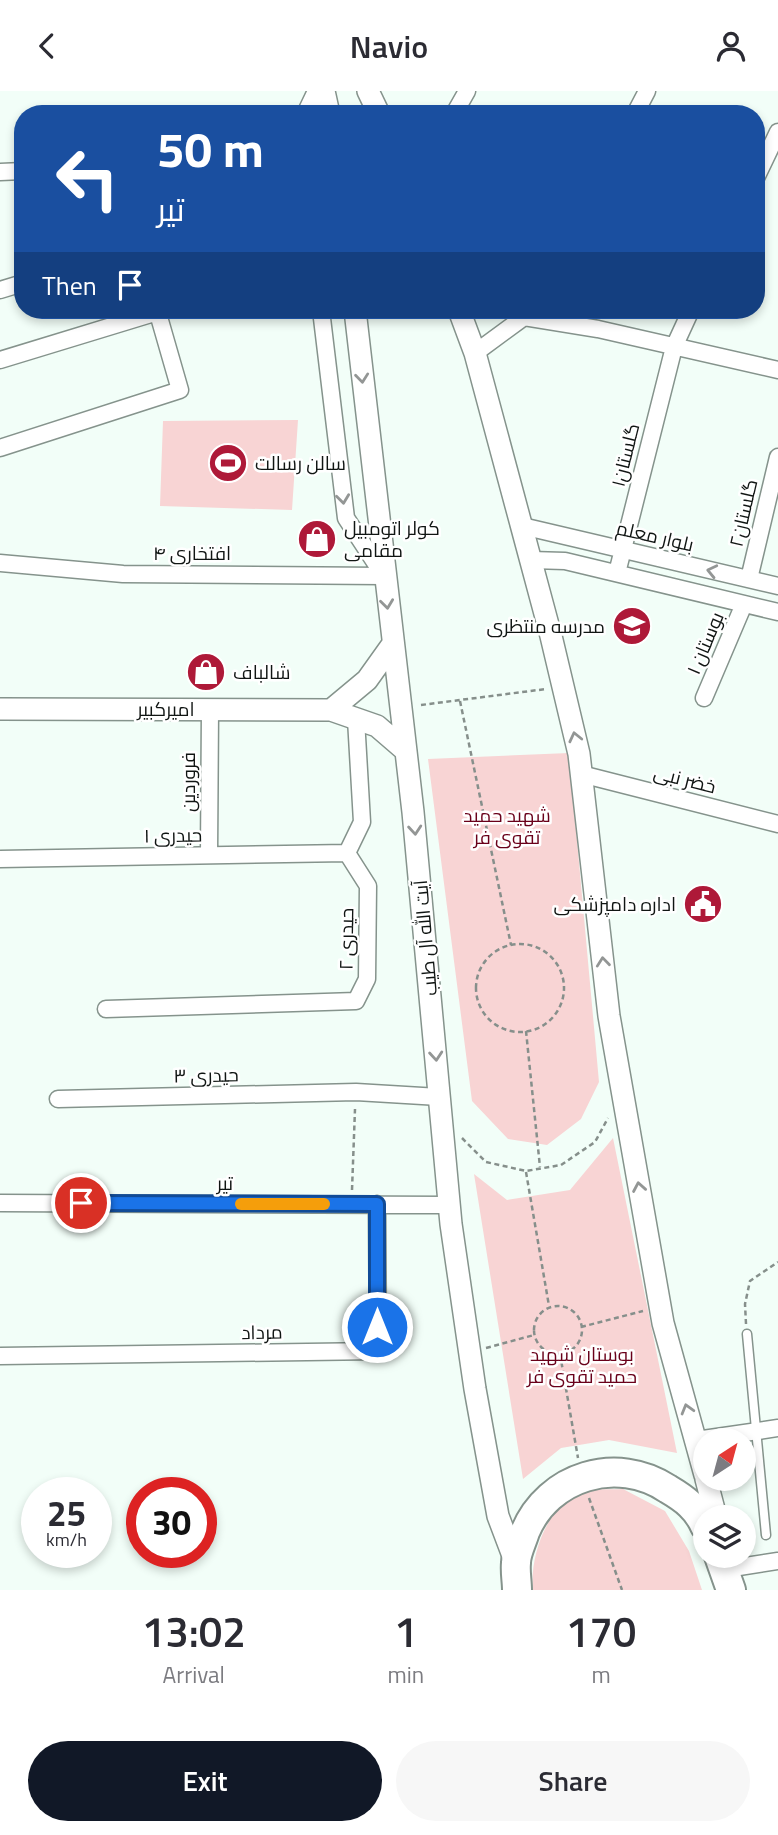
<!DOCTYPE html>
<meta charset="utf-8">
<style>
body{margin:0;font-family:"Titillium Web",Cairo,sans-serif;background:#f7f7f7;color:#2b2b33;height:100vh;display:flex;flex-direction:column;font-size:26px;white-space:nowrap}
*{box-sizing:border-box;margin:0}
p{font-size:23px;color:#7c7c81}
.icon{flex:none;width:38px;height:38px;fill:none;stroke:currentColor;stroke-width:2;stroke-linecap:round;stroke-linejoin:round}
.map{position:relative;height:1499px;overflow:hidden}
.details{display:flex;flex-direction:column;background:#fff;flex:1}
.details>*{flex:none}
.hud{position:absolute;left:14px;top:14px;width:751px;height:214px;border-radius:28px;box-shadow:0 4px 10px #0003;background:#1a4fa0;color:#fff;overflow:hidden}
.needle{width:46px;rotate:36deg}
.buttons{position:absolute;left:693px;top:1337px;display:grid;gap:14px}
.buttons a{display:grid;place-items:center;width:63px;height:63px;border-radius:50%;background:#fff;box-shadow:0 4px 10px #0003;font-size:35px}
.speed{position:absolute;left:21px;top:1386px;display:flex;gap:14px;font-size:35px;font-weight:700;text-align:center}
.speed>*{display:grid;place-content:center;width:91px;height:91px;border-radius:50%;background:#fff;box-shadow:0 4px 10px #0003;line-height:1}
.speed small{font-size:18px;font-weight:400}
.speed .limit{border:10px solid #d22;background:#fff;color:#111}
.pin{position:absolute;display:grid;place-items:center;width:60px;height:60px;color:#fff;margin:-30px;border:4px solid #fff;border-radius:50%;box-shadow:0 2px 7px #0007}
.me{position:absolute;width:77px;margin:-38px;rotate:0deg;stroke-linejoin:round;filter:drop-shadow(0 0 5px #0008)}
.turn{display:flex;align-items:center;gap:24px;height:147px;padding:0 28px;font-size:32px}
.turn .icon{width:91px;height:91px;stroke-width:2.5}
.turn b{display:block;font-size:49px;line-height:60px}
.then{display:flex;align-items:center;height:66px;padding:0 28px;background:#0003;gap:14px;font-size:26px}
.eta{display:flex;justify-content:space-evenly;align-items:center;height:119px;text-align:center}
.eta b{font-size:42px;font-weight:600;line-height:49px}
.button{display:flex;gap:14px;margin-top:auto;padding:14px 28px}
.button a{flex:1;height:80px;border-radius:42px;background:#111827;color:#fff;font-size:28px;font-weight:600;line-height:80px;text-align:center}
.button a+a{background:#f7f7f7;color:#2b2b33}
header{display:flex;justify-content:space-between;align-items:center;height:91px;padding:0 28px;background:#fff;font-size:32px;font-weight:600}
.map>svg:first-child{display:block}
.green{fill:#f8d4d4}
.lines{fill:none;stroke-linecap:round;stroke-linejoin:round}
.lane-casing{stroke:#85938c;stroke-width:11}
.street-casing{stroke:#85938c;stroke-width:19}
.secondary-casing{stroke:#85938c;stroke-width:24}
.highway-casing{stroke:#85938c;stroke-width:32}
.path{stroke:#868f8b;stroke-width:2.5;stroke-dasharray:5 3.5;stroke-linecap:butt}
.lane{stroke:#fff;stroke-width:8}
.street{stroke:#fff;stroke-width:16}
.secondary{stroke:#fff;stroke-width:21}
.highway{stroke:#fff;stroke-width:28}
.oneway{stroke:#939695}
.route-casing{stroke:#114b97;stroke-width:18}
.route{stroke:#1a73e8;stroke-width:12}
.slow{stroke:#f59e0b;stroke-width:12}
.labels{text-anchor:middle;stroke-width:5;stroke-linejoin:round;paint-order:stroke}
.street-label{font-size:19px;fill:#101513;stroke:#fff}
.poi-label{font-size:19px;fill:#101513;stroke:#fff;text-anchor:start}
.park-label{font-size:19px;fill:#69001a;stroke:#fff}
</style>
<header><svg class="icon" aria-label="back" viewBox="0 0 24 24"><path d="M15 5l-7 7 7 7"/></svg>Navio<svg class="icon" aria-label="person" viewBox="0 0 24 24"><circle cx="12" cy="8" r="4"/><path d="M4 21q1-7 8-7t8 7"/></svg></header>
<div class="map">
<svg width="778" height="1499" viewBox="0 0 778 1499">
<rect width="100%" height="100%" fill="#f2fef8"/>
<path class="green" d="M298 329 292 419 160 415 163 330Z
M569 662 599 991 581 1028 547 1054 508 1048 472 1010 428 668Z
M613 1047 677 1362 609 1349 561 1357 523 1388 474 1083 507 1109 570 1099Z
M623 1398 665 1420 689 1460 702 1499H533C529 1465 549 1409 585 1400 597 1397 611 1399 623 1398Z"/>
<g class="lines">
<g class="lane-casing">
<path id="lane" d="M747 1243 766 1444"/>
</g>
<g class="street-casing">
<path id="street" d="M305 23 316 0
M454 23 467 0
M635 23 647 0
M0 81 23 80
M756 87 778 41
M0 199 23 192
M321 219 346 427 384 485
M475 262 524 226 598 238 778 279
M0 269 164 219
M0 357 180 299 157 219
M522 435 778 495
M531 469 565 470 778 521
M0 472 123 483 384 485
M617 482 674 256 691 219
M749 488 778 366
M704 607 744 513
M581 683 778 733
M347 762 362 731 356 628
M209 764 210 618
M0 768 347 762
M106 918 356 910 367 888 368 795 347 762
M58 1008 356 1001 439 1006
M0 1112 450 1114
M0 1265 378 1260 377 1113
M696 1349 778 1337
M726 1478 778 1470"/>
</g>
<g class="secondary-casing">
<path id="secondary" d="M324 0 329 23
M368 0 379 23
M355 219 413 721 451 1133 475 1298 498 1425 515 1470
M459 219 475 262 551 545 579 663 609 925 663 1232 705 1384
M392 554 367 589 331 619 377 635 406 660
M0 618 331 619
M706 1388 716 1426"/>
</g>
<g class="highway-casing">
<path id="highway" d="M719 1465 731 1499
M517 1499C517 1490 515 1481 516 1472 516 1462 522 1451 525 1441 548 1385 617 1364 668 1398 685 1408 697 1417 705 1435"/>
</g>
<path class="path" d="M460 610 511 854
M421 614 546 598
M476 897a44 44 0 1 1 88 0a44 44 0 1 1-88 0Z
M526 940 540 1076
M462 1047 486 1071 526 1080 561 1074 595 1051 608 1027
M526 1081 549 1215
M352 1099 355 1018
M534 1239a24 24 0 1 1 48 0a24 24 0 1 1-48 0Z
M746 1233 745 1213 750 1190 778 1171
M581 1236 643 1220
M486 1257 534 1244
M560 1263 578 1367
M589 1407 622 1499"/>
<use href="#lane" class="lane"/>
<use href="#street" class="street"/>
<use href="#secondary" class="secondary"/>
<use href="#highway" class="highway"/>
</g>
<defs><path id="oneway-chevron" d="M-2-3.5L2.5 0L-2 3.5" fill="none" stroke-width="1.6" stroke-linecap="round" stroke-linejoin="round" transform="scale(1.75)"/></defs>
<g class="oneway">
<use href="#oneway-chevron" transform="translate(362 287) rotate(84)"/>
<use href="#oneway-chevron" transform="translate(343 408) rotate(83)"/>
<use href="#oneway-chevron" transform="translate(712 480) rotate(-167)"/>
<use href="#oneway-chevron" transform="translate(387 513) rotate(83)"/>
<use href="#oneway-chevron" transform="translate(575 646) rotate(-103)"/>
<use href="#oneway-chevron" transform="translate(415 739) rotate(85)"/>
<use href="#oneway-chevron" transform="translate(603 871) rotate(-96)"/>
<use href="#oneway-chevron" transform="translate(436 965) rotate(85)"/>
<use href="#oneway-chevron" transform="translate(639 1096) rotate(-100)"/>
<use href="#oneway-chevron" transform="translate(687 1318) rotate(-106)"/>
</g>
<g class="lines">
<g class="route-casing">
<path id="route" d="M81 1112 377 1113V1236"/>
</g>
<use href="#route" class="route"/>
<path class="slow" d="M241 1113H324"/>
</g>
<defs>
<g id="stadium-disc" transform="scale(2.0125)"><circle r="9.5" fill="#ae1938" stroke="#fff"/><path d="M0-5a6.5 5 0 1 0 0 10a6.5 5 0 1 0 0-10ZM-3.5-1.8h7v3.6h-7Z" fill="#fff"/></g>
<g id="shop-disc" transform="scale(2.0125)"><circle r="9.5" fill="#ae1938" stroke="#fff"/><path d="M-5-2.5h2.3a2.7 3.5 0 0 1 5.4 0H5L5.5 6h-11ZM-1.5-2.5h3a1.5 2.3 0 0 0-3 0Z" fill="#fff"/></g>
<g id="school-disc" transform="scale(2.0125)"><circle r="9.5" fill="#ae1938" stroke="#fff"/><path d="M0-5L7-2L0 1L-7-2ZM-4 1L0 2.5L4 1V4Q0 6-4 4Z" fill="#fff"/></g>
<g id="civic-disc" transform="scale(2.0125)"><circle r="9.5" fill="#ae1938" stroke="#fff"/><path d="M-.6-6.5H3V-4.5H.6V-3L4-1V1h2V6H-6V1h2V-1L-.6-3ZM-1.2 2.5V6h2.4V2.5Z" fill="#fff"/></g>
</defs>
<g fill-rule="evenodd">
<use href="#stadium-disc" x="228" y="372"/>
<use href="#shop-disc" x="317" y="448"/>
<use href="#school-disc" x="632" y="535"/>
<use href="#shop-disc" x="206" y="581"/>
<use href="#civic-disc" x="703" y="813"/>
</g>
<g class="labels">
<g class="street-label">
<text transform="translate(625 364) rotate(-76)" y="7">گلستان۱</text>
<text transform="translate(743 422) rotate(-77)" y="7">گلستان۲</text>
<text transform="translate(655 445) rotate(13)" y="7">بلوار معلم</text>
<text x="192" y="469">افتخاری ۴</text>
<text transform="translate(705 552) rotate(-67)" y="7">بوستان ۱</text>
<text x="166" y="625">امیرکبیر</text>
<text transform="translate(685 688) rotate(14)" y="7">خضر نبی</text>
<text transform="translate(188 691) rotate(-90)" y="7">فروردین</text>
<text transform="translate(173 744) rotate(-1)" y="7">حیدری ۱</text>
<text transform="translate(425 847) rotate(-95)" y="7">آیت الله آل طیب</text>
<text transform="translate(346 848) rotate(-89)" y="7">حیدری ۲</text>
<text transform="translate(206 984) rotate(-1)" y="7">حیدری ۳</text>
<text x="225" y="1099">تیر</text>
<text transform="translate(262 1241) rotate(-1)" y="7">مرداد</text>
</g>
<g class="poi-label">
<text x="255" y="379">سالن رسالت</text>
<text x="344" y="444">کولر اتومبیل<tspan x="344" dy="22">مقامی</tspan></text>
<text x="605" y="542" text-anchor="end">مدرسه منتظری</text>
<text x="233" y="588">شالباف</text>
<text x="676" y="820" text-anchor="end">اداره دامپزشکی</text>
</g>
<g class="park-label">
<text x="507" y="731">شهید حمید<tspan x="507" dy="22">تقوی فر</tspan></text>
<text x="582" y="1270">بوستان شهید<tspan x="582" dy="22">حمید تقوی فر</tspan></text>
</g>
</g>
</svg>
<div class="buttons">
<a><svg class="needle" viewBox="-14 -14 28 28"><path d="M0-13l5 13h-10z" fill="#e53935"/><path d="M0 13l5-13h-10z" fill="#7c7c81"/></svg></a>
<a><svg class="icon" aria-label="layers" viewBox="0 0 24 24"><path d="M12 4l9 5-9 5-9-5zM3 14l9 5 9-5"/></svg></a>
</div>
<div class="speed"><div>25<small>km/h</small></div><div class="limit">30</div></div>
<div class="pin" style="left:81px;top:1112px;background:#d93025"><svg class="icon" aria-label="arrive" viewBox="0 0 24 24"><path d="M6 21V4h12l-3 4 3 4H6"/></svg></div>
<svg class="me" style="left:377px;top:1236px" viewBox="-20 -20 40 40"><circle r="17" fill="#1a73e8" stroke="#fff" stroke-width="3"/><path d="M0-11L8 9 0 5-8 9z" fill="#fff"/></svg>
<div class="hud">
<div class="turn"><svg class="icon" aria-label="left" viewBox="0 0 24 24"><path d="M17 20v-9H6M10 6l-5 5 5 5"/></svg><div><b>50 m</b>تیر</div></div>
<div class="then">Then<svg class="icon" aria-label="arrive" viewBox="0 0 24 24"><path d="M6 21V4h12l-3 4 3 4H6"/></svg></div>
</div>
</div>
<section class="details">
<div class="eta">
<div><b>13:02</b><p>Arrival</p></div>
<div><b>1</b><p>min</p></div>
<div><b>170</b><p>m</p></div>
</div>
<div class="button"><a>Exit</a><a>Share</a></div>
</section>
